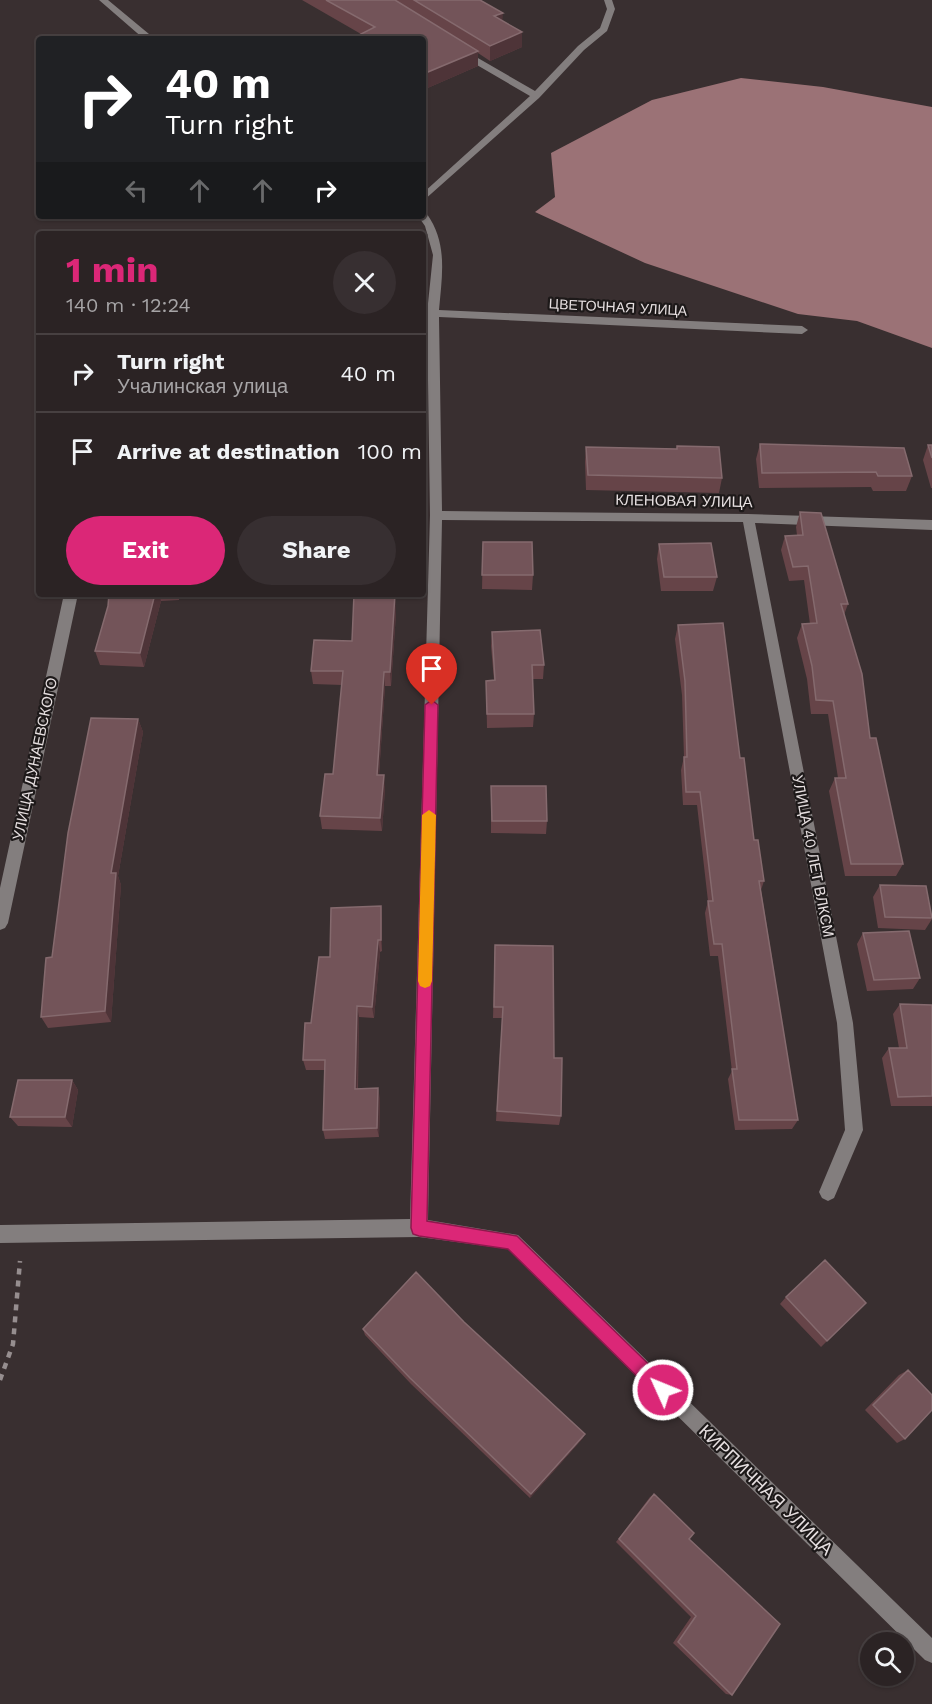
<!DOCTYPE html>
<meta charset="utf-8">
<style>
body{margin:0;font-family:"Work Sans",sans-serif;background:#372f31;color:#f1f3f6;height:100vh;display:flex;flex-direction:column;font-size:22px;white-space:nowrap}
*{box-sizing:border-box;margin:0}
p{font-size:20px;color:#a6a4a6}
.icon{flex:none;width:33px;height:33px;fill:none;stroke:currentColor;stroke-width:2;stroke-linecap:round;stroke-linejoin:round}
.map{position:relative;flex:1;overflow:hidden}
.side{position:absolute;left:36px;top:231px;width:390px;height:366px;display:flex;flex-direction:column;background:#2b2324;border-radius:6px;box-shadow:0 2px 4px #0004,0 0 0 2px #474041}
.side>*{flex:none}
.hud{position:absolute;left:36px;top:36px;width:390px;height:183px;border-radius:6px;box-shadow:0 2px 4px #0004,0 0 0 2px #474041;background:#202124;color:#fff;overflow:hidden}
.controls{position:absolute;left:860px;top:1632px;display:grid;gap:12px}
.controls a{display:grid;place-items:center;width:54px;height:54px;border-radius:50%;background:#2b2324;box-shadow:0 2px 4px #0004,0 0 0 2px #474041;font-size:30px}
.pin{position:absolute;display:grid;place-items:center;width:51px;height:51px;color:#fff;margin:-62px -26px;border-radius:50% 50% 50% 0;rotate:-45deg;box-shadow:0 0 6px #0007}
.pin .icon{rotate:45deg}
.me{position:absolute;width:66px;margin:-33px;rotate:314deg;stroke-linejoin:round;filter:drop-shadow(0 0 4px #0008)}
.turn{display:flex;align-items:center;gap:21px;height:126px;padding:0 30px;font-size:27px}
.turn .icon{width:78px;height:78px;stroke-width:2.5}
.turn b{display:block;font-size:42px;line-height:51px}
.lanes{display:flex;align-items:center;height:57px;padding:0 30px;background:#0003;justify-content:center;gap:30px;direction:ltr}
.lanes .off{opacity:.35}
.round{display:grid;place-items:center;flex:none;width:63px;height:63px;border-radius:32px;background:#372f31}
.head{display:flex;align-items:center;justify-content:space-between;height:102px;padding:0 30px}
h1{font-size:36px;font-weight:700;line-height:45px;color:#db2777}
.cta{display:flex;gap:12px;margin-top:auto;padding:12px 30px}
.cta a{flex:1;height:69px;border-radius:36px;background:#db2777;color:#fff;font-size:24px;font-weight:700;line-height:69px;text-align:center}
.cta a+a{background:#372f31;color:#f1f3f6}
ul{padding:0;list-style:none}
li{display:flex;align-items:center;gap:18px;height:78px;padding:0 30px;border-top:2px solid #474041}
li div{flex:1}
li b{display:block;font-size:22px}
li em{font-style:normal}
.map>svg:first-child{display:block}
.water{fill:#9b7276}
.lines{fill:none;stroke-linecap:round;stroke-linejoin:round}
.path{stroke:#968e8f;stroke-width:4.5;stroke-dasharray:6 6;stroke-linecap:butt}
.minor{fill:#837e7e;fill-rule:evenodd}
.wall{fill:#664448}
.shaded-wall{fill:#4e3438}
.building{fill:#735459;stroke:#856a6e;stroke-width:1.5}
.route{fill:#db2777;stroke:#8e194d;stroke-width:1.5}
.slow{fill:#f59e0b}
.labels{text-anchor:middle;stroke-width:4.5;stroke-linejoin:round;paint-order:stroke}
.far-street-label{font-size:14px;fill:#e6dfe0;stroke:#1d1919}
.street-label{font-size:15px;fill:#e6dfe0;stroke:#1d1919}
.near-street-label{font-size:18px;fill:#e6dfe0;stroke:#1d1919}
</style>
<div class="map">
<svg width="932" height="1704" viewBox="0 0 932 1704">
<rect width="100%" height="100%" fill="#392f30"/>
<path class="water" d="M741 78 823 87 932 107V348L857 321 798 314 645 263 535 212 555 197 551 153 652 100Z"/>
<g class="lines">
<path class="path" d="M0 1380 13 1344 20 1261"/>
<path class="minor" d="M99 0H108L155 39H144Z
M604 0H612L615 9 607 31 584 50 539 98 423 201V193L530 96 458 54V50H464L535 91 578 46 600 28 607 9Z
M423 213 427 214C448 244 442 275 439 310L802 326 808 330 802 334 439 317 442 511 748 514 932 520V530L755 523 853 1023 863 1130 834 1198 828 1201 822 1198 819 1192 845 1130 837 1023 743 522 442 520 428 1220 518 1235 932 1638V1663L925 1660 508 1249 419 1237 0 1243V1225L410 1219 430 515 427 313 433 255 425 226 418 216H423Z
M64 594H78L8 923 5 928 0 930V888Z"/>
</g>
<path class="wall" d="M302 0H480L503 21 522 47 490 61 478 53V66L423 90V39H359V35L361 34Z
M760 444 912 476 906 491H873L871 487 759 488 756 459Z
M928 445H932V488H931L923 460Z
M586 447 676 449 722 478 719 493 586 490 585 462Z
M800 512 848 604 844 615 870 738 903 864 896 876H845L829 791 835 778H838L828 714H811L807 679 797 638 802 624H810L804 580 789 581 781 550 785 536 797 535 796 527Z
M483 542 533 575 532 590 482 589Z
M659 544 717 577 713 591H661L657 559Z
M109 594H179V600L161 601 144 667 100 665 95 651 108 606Z
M396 613 391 686H385L379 775 385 788 382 831 322 829 320 816 333 774 342 685 313 684 311 671 352 641Z
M678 625 740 758 754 840 764 881 761 890 798 1120 792 1129 735 1130 728 1079 732 1071 718 956H710L705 913 708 901 697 805H683L681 770 684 757 682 695 675 639Z
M492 632 544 665 543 679H532L534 714 533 727 487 728 486 681 494 680 491 646Z
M138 719 143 732 118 876 121 885 111 1022 48 1028 41 1017Z
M491 786 547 821 546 834 491 833Z
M880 885 932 919 925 930 878 928 873 897Z
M382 918V951L380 952 374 1018 359 1017 358 1089 380 1098 379 1137 325 1139 323 1130 325 1070H306L303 1060 330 957Z
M863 933 920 978 913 989 867 991 857 944Z
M495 945 554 1058 561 1116 559 1125 496 1121 502 1018H493Z
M900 1004 932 1005V1106H891L882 1058 889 1048H899L893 1014Z
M72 1080 78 1090 72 1127 18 1126 10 1117Z
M786 1297 827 1341 821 1347 780 1304Z
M363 1329 583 1438 530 1498 411 1384 365 1335Z
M908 1370 905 1439 897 1443 865 1410 899 1375Z
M654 1494 689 1539 732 1695 726 1694 673 1643 691 1617 616 1542 650 1497Z"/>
<path class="shaded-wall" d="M503 13 502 28 494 16Z
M522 32V47L490 61V46Z
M478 51V66L423 90V74Z
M155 594H159L161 601 144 667 140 653Z
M395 594 396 613 391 686 390 672Z
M384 672 385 686 378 788 377 775Z
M138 719 143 732 118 876 121 885 111 1022 105 1011 111 873Z
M384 775 385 788 382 831 380 818Z
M381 906 382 918V951L381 940Z
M378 940 380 952 374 1018 372 1007Z
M357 1006 359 1017 357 1098 355 1089Z
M72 1080 78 1090 72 1127 65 1117Z
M378 1088 380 1098 379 1137 377 1128Z
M585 1434 583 1438 530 1498 531 1494Z"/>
<path class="building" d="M326 0H395L478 51 423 74V39H366L359 35 375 27Z
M414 0H480L503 13 494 16 522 32 490 46Z
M760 444 904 448 912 476H878L876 472 762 473Z
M928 445H932V458Z
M677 446 719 447 722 478 588 475 586 447 677 449Z
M800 512 821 513 848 604H841L862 674 870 738H876L903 864H851L835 778H846L833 701 816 700 812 666 802 624 817 623 808 566 793 567 785 536 803 535Z
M483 542H532L533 575H482Z
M711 543 717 577H664L659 544Z
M109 594H155L140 653 95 651 108 606Z
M354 594H395L390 672H384L377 775H384L380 818 320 816 325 774H333L343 671H311L314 640 352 641Z
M723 623 740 758H744L754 840H758L764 881H759L798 1120H739L732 1069H737L722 944H714L708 901H713L700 792H686L684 757H687L685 681 678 625Z
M540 630 544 665H532L534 714H487L486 681 495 680 492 632Z
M91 718 138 719 111 873H116L105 1011 41 1017 46 958 52 957 68 833Z
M491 786H546L547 821H492Z
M880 885 926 886 932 918 885 917Z
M381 906V940H378L372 1007 357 1006 355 1089 378 1088 377 1128 323 1130 325 1060H303L305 1023H311L319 957H330L331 908Z
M909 931 920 978 874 980 863 933Z
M495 945 553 946 554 1058H562L561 1116 497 1111 503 1007H494Z
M900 1004 932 1005V1096L898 1097 889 1048H907Z
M18 1080H72L65 1117H10Z
M825 1260 866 1303 827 1341 786 1297Z
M416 1272 464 1322 585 1434 531 1494 410 1378 363 1329Z
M908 1370 932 1395V1410L905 1439 873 1405Z
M654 1494 694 1533 689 1539 780 1624 732 1695 678 1642 696 1616 619 1539Z"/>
<path class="route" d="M432 700 438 705 427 1221 517 1236 669 1384 672 1390 669 1396 663 1398 657 1396 508 1249 419 1236 413 1234 411 1228 425 705Z"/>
<path class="slow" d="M429 810 436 815 432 981 430 986 425 988 420 986 418 981 422 815Z"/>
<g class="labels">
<g class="far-street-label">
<text transform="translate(618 307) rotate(3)" y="5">ЦВЕТОЧНАЯ УЛИЦА</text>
</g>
<g class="street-label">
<text transform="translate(684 501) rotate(1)" y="5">КЛЕНОВАЯ УЛИЦА</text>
<text transform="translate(35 759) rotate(-78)" y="5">УЛИЦА ДУНАЕВСКОГО</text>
<text transform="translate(813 856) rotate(79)" y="5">УЛИЦА 40 ЛЕТ ВЛКСМ</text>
</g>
<g class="near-street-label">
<text transform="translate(766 1490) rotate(44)" y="6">КИРПИЧНАЯ УЛИЦА</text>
</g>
</g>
</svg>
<div class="controls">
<a><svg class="icon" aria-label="search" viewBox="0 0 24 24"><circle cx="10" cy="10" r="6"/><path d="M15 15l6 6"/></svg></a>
</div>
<div class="pin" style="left:432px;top:705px;background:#d93025"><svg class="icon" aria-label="arrive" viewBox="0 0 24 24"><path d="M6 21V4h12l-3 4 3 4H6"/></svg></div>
<svg class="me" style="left:663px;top:1390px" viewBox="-20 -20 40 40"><circle r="17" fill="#db2777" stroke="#fff" stroke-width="3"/><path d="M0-11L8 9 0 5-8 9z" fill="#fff"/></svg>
<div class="hud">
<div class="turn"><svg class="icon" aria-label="right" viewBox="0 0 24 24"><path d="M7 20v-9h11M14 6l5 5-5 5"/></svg><div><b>40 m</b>Turn right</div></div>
<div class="lanes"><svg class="icon off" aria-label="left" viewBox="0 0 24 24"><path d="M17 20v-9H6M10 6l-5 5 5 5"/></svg><svg class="icon off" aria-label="ahead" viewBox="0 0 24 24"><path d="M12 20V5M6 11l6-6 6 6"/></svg><svg class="icon off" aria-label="ahead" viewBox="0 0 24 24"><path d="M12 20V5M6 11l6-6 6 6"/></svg><svg class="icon" aria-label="right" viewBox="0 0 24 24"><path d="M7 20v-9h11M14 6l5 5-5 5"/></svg></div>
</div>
<section class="side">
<div class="head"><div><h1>1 min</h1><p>140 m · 12:24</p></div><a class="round"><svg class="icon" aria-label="close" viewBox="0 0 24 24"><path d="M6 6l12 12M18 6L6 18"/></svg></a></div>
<ul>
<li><svg class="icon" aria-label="right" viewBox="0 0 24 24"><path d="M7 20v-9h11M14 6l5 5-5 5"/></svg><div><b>Turn right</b><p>Учалинская улица</p></div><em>40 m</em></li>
<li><svg class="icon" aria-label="arrive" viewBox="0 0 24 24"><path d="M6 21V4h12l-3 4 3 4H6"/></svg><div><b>Arrive at destination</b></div><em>100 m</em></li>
</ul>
<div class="cta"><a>Exit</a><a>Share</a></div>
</section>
</div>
